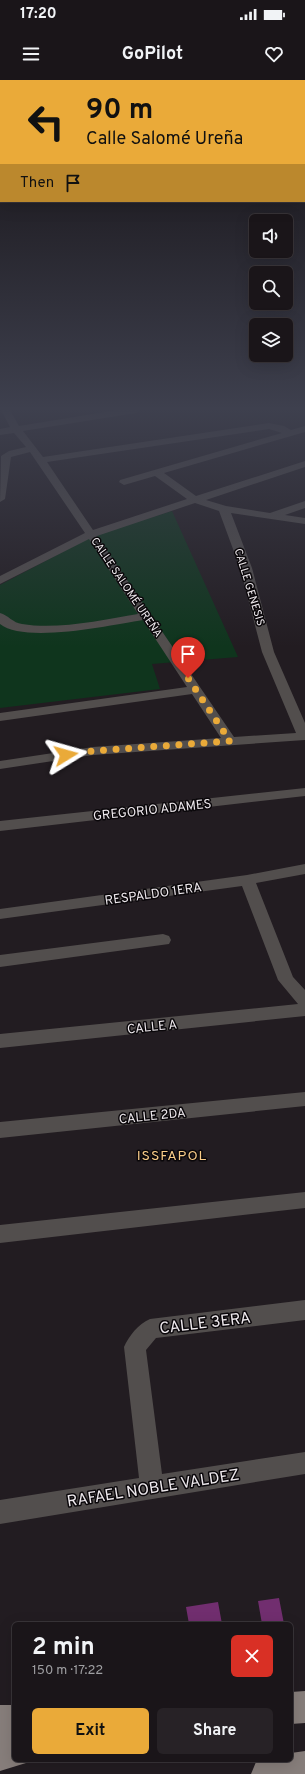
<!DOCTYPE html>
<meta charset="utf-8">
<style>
body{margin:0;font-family:Overpass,sans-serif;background:#272226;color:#f1f3f6;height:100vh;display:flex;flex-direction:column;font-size:15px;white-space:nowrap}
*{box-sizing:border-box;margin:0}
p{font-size:13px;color:#9f9fa2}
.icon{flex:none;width:22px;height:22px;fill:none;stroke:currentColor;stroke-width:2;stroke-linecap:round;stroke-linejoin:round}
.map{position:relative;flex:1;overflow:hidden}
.details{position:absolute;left:12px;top:1542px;width:281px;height:140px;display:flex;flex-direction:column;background:#1a1519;border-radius:6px;box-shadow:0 4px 16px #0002,0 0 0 1px #383438}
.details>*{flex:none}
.guide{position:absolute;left:0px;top:0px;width:305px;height:122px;box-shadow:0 4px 16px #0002,0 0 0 1px #383438;background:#eaaa39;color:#111;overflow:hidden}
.buttons{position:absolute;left:249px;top:134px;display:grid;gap:8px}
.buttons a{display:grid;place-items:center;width:44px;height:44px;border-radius:6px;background:#1a1519;box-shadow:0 4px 16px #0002,0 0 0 1px #383438;font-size:20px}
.pin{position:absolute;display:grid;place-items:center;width:34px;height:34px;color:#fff;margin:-41px -17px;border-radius:50% 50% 50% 0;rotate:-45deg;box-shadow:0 0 4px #0007}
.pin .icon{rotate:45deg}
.me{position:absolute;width:44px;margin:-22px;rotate:82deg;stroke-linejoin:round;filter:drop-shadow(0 0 3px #0008)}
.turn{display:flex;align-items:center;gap:14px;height:84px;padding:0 20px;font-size:18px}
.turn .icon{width:52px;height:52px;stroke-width:2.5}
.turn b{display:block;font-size:28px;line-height:34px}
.then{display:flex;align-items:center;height:38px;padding:0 20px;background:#0003;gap:8px;font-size:15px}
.round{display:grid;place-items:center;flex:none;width:42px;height:42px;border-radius:6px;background:#272226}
.headline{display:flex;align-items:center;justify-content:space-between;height:68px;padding:0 20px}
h1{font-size:24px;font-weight:700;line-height:30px}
.cta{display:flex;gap:8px;margin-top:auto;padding:8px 20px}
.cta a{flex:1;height:46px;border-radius:6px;background:#eaaa39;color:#111;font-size:16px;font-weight:700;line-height:46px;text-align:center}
.cta a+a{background:#272226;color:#f1f3f6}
.status{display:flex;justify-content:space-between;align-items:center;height:28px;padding:0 20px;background:#1a1519;direction:ltr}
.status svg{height:11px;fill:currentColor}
header{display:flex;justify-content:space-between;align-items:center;height:52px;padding:0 20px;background:#1a1519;font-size:18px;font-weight:700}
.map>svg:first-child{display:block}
.green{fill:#0f351d}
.building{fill:#712e6f}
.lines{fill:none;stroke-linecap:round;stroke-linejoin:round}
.minor{fill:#524e4d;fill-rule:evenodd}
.major{fill:#877e7b;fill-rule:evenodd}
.route{stroke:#eaaa39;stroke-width:7;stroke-dasharray:0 12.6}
.labels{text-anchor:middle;stroke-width:3;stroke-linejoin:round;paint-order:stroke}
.far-street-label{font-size:11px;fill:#eee9ed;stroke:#0a070a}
.street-label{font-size:13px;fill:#eee9ed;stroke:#0a070a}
.neighbourhood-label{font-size:14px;letter-spacing:1px;fill:#f9cc88;stroke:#0a070a}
.near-street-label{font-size:16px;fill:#eee9ed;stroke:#0a070a}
</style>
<div class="status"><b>17:20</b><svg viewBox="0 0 49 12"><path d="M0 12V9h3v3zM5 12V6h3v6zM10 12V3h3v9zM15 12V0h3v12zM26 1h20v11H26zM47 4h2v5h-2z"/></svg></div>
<header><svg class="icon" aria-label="menu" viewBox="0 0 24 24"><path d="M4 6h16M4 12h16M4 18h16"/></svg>GoPilot<svg class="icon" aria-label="heart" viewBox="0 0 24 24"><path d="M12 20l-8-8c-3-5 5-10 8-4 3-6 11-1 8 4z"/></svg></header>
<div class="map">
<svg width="305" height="1694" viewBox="0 0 305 1694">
<rect width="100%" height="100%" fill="#221c21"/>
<path class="green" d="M172 431 238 577 152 584 160 609 0 628V505L95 455Z"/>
<path class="building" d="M279 1518 284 1544H262L258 1521Z
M218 1522 222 1544H189L186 1527Z"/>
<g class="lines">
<path class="minor" d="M1 330H10L19 346 117 330H140L136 333 23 351 43 377 269 343 284 346 291 350 305 346V352L164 393 196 416 305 381V387L206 420 226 426 270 433 305 421V428L285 435 305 438V444L231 433 252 488 274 572 305 643V660L93 675 0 689V681L93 667 221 658 192 614 0 641V633L187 607 143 540C111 545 25 564 0 544V533C8 535 13 543 22 544 57 550 103 540 138 534L89 459 0 504V496L85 453 30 372 11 377 5 419 0 422 1 376 9 371 26 367 14 353 0 355V349L10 347ZM269 349 282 353 120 400 119 402 124 405 155 396 187 419 93 450 47 382ZM195 423 219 431 240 488 262 572 296 653 234 657 97 456Z
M305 708V716L0 751V741Z
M305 784V794L256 803 293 897 305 910V936L0 968V954L298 924 278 900 242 806 0 839V829L247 795Z
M163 854 169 856 171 860 169 864 0 887V875Z
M305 1012V1026L0 1058V1042Z
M305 1112V1128L0 1163V1145Z
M305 1220V1240L156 1258 146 1270 162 1394 305 1372V1394L0 1444V1420L139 1398 124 1267C129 1256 138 1244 150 1239Z"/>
<path class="major" d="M305 1611V1643L291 1644V1612Z
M0 1625H14V1680H27L26 1683 0 1691Z
M305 1671V1694H251L256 1682 261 1680H291V1673Z"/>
</g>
<linearGradient id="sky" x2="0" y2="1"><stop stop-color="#130f12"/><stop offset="0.58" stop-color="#3e404e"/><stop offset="1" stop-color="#3e404e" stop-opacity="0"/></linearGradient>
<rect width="305" height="567" fill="url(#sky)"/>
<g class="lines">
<path class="route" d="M66 675 93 671 230 661 188 598"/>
</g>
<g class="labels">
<g class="far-street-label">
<text transform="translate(127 507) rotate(56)" y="4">CALLE SALOMÉ UREÑA</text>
<text transform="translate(250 507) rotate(73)" y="4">CALLE GENESIS</text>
</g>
<g class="street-label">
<text transform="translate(152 729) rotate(-6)" y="5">GREGORIO ADAMES</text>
<text transform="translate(153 813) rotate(-8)" y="5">RESPALDO 1ERA</text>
<text transform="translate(152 946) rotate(-6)" y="5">CALLE A</text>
<text transform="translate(152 1035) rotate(-6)" y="5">CALLE 2DA</text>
</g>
<g class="neighbourhood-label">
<text x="172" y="1080">ISSFAPOL</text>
</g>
<g class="near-street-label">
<text transform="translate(205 1242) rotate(-7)" y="6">CALLE 3ERA</text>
<text transform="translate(153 1407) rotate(-9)" y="6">RAFAEL NOBLE VALDEZ</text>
</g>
</g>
</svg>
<div class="buttons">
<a><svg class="icon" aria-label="sound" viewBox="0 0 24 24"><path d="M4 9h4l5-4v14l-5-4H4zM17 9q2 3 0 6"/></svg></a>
<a><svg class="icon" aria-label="search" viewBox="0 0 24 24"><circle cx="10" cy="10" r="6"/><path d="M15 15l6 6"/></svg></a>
<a><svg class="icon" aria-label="layers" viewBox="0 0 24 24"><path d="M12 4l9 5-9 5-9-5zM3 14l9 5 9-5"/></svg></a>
</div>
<div class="pin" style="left:188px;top:598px;background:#d93025"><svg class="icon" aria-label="arrive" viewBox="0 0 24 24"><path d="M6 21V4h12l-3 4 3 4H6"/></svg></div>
<svg class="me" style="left:66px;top:675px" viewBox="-20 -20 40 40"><path d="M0-17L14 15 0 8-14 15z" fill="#eaaa39" stroke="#fff" stroke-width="4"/></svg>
<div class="guide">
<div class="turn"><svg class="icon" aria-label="left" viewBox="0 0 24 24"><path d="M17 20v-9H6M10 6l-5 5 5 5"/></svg><div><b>90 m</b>Calle Salomé Ureña</div></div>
<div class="then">Then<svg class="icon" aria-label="arrive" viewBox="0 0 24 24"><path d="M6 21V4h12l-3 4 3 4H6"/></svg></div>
</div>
<section class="details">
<div class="headline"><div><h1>2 min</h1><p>150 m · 17:22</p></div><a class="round" style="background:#d93025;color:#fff"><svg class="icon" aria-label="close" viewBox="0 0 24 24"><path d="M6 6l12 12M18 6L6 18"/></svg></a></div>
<div class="cta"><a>Exit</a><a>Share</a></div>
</section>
</div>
